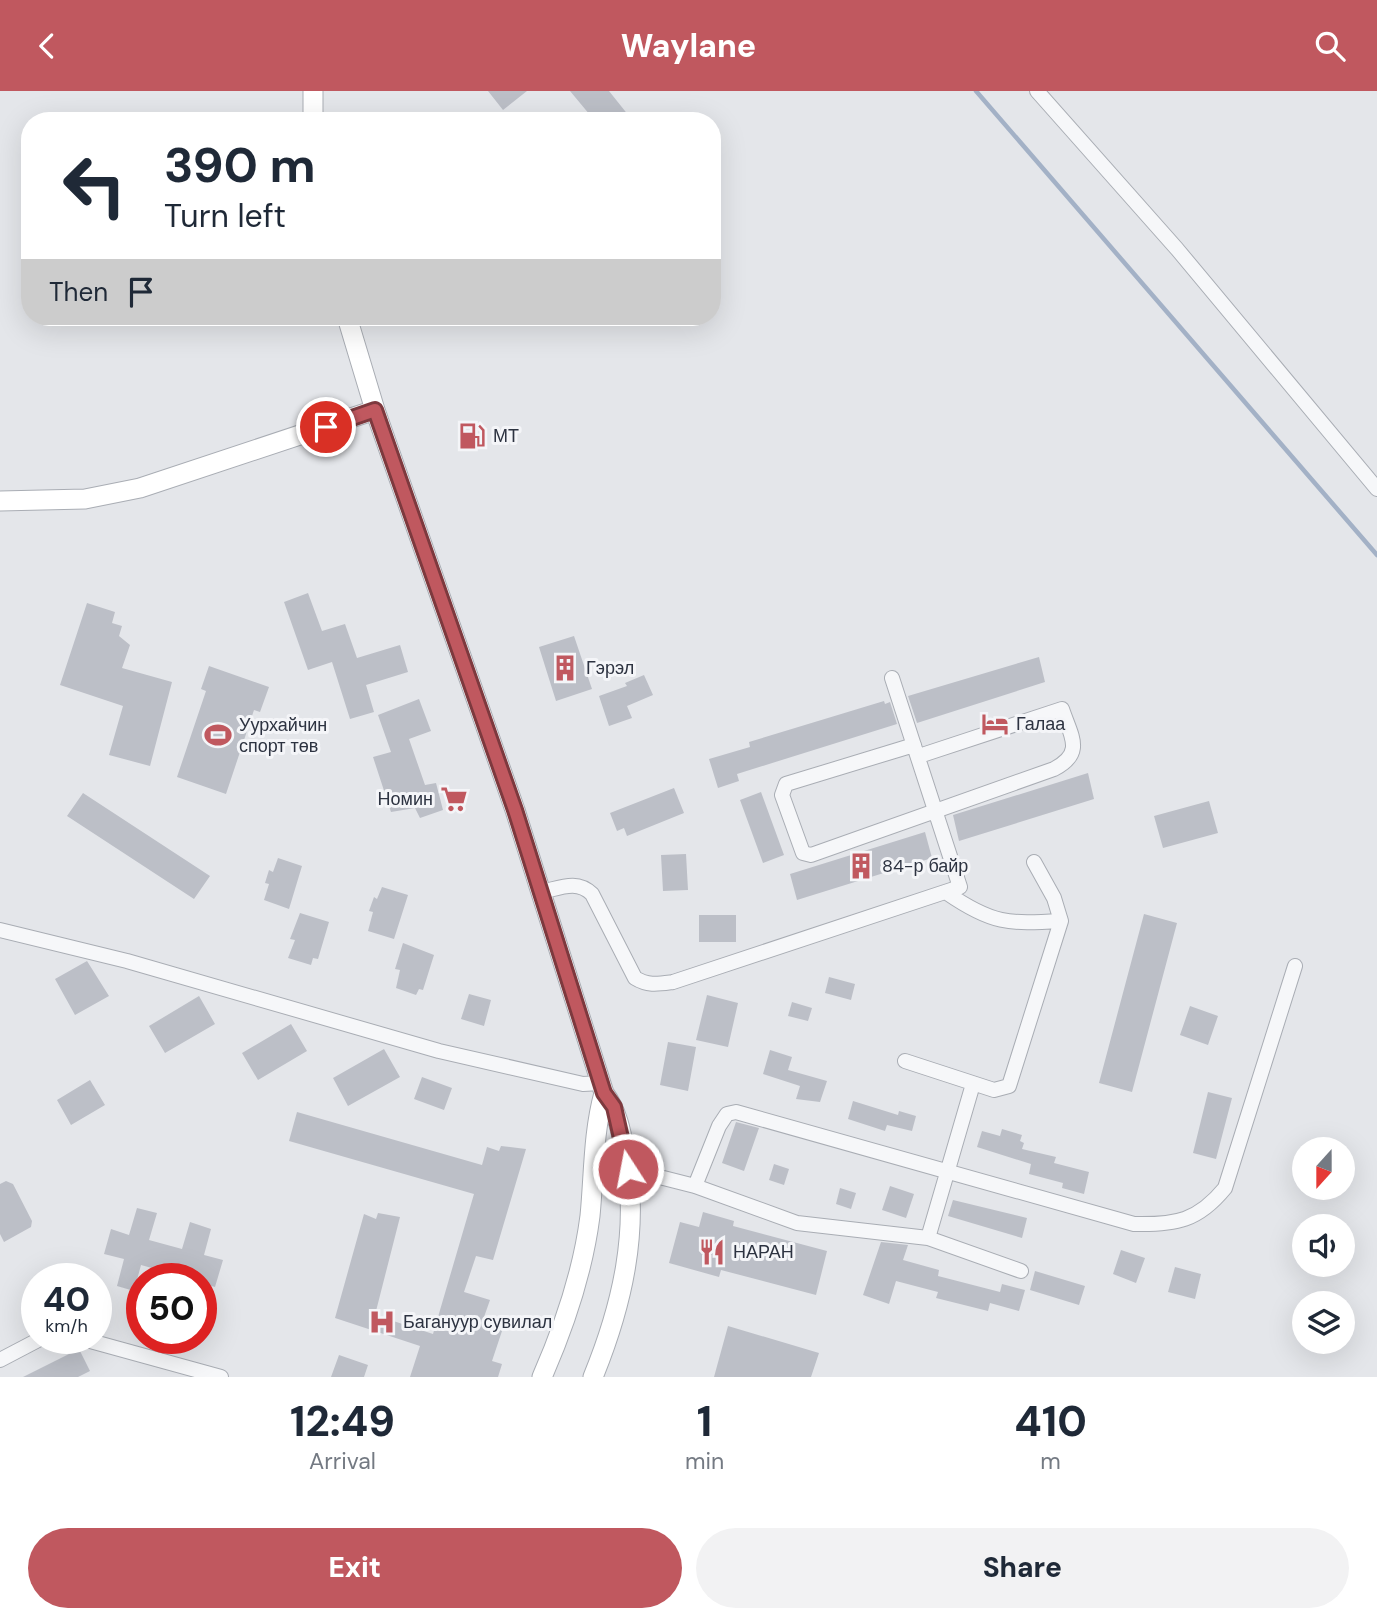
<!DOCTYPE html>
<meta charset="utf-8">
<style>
body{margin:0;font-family:"DM Sans",sans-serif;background:#f2f2f3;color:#1f2937;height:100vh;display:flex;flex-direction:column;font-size:26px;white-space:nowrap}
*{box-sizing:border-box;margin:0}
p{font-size:23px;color:#747a83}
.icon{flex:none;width:38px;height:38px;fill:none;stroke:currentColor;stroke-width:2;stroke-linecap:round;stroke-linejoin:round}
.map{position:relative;height:1286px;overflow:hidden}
.panel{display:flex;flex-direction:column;background:#fff;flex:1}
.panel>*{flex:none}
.banner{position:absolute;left:21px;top:21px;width:700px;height:214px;border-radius:28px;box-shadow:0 7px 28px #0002;background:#fff;color:#1f2937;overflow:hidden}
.needle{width:46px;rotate:201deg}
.controls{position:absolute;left:1292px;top:1046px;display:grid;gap:14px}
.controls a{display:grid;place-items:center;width:63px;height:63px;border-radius:50%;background:#fff;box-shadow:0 7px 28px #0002;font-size:35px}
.speed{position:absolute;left:21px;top:1172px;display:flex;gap:14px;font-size:35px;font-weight:700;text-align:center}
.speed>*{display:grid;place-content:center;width:91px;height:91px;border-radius:50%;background:#fff;box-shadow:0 7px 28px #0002;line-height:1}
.speed small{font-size:18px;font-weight:400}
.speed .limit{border:10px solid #d22;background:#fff;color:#111}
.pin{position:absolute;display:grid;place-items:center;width:60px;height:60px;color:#fff;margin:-30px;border:4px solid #fff;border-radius:50%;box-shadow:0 2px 7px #0007}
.me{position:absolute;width:77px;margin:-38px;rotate:349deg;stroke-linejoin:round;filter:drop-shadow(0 0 5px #0008)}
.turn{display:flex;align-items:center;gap:24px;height:147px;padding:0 28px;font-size:32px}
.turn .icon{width:91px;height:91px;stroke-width:2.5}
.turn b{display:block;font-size:49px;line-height:60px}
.then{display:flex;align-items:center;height:66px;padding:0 28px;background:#0003;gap:14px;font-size:26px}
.eta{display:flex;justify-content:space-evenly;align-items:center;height:119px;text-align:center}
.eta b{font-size:42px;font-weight:800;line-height:49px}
.button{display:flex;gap:14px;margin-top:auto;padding:14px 28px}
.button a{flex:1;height:80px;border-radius:42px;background:#c0585f;color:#fff;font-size:28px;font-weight:800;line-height:80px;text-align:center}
.button a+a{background:#f2f2f3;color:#1f2937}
header{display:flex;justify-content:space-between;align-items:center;height:91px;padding:0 28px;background:#c0585f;color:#fff;font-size:32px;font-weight:800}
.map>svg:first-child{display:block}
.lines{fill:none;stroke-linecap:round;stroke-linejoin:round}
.stream{stroke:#a3b1c6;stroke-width:4.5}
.building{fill:#bcbfc7}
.minor-casing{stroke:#a9adb4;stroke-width:16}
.secondary-casing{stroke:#a9adb4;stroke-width:21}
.minor{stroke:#f6f7f9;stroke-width:14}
.secondary{stroke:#fff;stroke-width:19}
.route-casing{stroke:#7d393e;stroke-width:18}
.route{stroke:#c0585f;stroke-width:12}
.labels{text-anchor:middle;stroke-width:6;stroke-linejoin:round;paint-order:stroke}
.poi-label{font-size:18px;fill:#2d3341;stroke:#f4f5f8;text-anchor:start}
</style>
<header><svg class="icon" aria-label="back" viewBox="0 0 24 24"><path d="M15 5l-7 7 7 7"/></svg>Waylane<svg class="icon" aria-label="search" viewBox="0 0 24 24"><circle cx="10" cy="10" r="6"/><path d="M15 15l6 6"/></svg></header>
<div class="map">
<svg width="1377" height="1286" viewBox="0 0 1377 1286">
<rect width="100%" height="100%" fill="#e4e6ea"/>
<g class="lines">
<path class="stream" d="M976 0 1377 464"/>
</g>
<path class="building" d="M488 0H527L503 19Z
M570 0H609L633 30H595Z
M308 502 322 540 345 533 357 567 400 554 408 581 366 594 374 621 350 628 332 571 308 579 284 511Z
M87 512 115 521 112 532 122 535 119 545 130 554 122 577 172 591 150 675 109 664 123 615 60 594Z
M574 545 592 598 556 610 539 556Z
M1039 566 1045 591 917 632 908 605Z
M209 575 269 596 260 621 254 619 226 703 177 686 206 600 201 598Z
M644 584 653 604 627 615 632 627 609 635 599 605 627 595 625 592Z
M419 608 431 640 409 648 425 694 436 692 443 719 420 727 415 717 391 721 373 666 391 661 378 624Z
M884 610 885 613 890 611 897 633 737 683 739 690 718 697 709 668 750 656 749 651Z
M1088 682 1094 708 959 750 953 724Z
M674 697 684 722 627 745 624 737 617 740 610 722Z
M761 701 784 764 763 772 740 709Z
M83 702 210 785 194 808 67 725Z
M1209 710 1218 742 1163 757 1154 725Z
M925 741 932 767 797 809 790 783Z
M686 763 688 799 663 800 661 764Z
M278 767 302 775 289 818 264 809 269 793 265 792 269 779 273 781Z
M382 796 408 804 394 848 368 840 373 821 369 820 374 806 377 808Z
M300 822 329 831 318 868 313 867 311 874 288 867 295 849 290 848Z
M1144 823 1177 832 1132 1001 1099 992Z
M699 824H736V851H699Z
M403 852 434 864 423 899 419 898 416 904 396 897 400 879 395 878Z
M87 870 109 905 75 924 55 888Z
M829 886 855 893 851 909 825 902Z
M469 903 491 909 484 935 461 928Z
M707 904 738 912 728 956 696 949Z
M199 905 215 933 165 962 149 935Z
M792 911 812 917 808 930 788 925Z
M1190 915 1218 925 1208 954 1180 944Z
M291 933 307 960 258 989 242 962Z
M668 951 696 956 688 1000 660 994Z
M384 958 400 986 348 1015 333 987Z
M770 959 792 966 788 979 827 990 820 1011 796 1008 800 995 763 983Z
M422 986 452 997 444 1019 414 1008Z
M90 989 105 1014 71 1034 57 1009Z
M1208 1001 1232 1007 1216 1068 1193 1062Z
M853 1010 898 1024 899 1020 916 1025 912 1040 887 1034 885 1040 848 1028Z
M297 1021 482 1074 487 1056 499 1060 501 1055 526 1058 493 1169 476 1165 464 1201 490 1209 484 1226 504 1234 492 1270 502 1273 498 1286H410L420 1255 335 1227 364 1123 376 1128 378 1122 400 1126 375 1224 433 1243 474 1103 289 1050Z
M736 1031 759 1037 744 1080 722 1072Z
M1002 1038 1022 1044 1020 1050 1024 1052 1022 1058 1056 1066 1054 1072 1089 1081 1084 1103 1062 1097 1063 1092 1029 1083 1031 1073 977 1056 982 1040 1000 1045Z
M774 1073 789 1078 784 1094 769 1089Z
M6 1090 13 1093 32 1130 31 1136 4 1151 0 1143V1093Z
M890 1095 914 1103 906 1127 882 1119Z
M840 1097 856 1102 851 1118 836 1113Z
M953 1109 1027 1127 1022 1147 948 1125Z
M137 1117 157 1122 149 1149 182 1158 190 1131 211 1138 204 1164 223 1169 215 1196 201 1192V1188H176L177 1184 141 1174 134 1200 117 1195 124 1168 104 1163 111 1138 129 1144Z
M703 1121 734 1130 733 1135 827 1160 816 1204 721 1179 719 1186 669 1172 680 1131 699 1136Z
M881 1151 908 1154 903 1169 939 1179 938 1185 1000 1201 1002 1193 1025 1199 1019 1220 990 1212 988 1220 936 1207 938 1201 896 1190 889 1213 863 1204Z
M1121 1159 1145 1167 1136 1192 1113 1183Z
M1175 1176 1201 1183 1195 1208 1168 1201Z
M1035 1180 1085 1195 1079 1214 1030 1199Z
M728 1235 819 1262 811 1286H714Z
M79 1258 90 1280 78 1286H23Z
M339 1264 368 1274 364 1286H331Z"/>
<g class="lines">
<g class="minor-casing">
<path id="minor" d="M1037 0 1177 158 1377 398
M914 654 786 693 782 704 803 762 811 764 1054 678C1085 662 1071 645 1062 618L919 665
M541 801C560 797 577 788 592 803L635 887C648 895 658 893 673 891L960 796 892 587
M947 802C992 833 1008 833 1061 830
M0 839 127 870 439 960 583 993 601 992
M905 970 994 999 1009 995 1061 830 1054 807 1034 771
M628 1078 695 1095 797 1132 928 1147 1021 1180
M695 1095 719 1035 727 1023 736 1021 1134 1133C1176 1134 1198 1130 1225 1097L1295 875
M928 1147 973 993
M83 1248 221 1286
M0 1269 40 1248"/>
</g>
<g class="secondary-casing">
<path id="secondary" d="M313 30V0
M347 226 375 319 515 719 604 1002C617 1020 621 1039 625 1062 640 1139 622 1215 593 1286
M0 410 85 408 140 397 375 319
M542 1286C564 1236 583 1180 590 1125 594 1084 593 1042 604 1002"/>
</g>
<use href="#minor" class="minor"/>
<use href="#secondary" class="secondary"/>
</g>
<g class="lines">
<g class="route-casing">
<path id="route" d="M326 336 375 319 515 719 604 1002 614 1016 628 1078"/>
</g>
<use href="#route" class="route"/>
</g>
<defs>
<g id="fuel-bare" transform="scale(2.1)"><path d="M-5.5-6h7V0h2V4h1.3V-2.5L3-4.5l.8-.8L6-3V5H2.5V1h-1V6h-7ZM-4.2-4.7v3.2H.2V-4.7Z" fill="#c0585f" stroke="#f4f5f8" stroke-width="2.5" paint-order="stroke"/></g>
<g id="building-bare" transform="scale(2.1)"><path d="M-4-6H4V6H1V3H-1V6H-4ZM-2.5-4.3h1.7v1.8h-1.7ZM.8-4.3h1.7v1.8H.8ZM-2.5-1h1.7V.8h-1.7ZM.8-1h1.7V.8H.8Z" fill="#c0585f" stroke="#f4f5f8" stroke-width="2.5" paint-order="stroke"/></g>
<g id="hotel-bare" transform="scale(2.1)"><path d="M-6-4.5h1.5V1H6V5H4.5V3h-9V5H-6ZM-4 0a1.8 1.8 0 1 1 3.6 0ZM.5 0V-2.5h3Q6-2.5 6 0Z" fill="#c0585f" stroke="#f4f5f8" stroke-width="2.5" paint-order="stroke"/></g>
<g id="stadium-bare" transform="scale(2.1)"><path d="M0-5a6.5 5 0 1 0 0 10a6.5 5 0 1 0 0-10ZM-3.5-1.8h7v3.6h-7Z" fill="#c0585f" stroke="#f4f5f8" stroke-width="2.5" paint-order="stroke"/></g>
<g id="supermarket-bare" transform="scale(2.1)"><path d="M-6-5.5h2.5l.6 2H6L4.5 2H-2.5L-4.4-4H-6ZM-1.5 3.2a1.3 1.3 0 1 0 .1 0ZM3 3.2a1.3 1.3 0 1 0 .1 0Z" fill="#c0585f" stroke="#f4f5f8" stroke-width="2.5" paint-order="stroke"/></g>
<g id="restaurant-bare" transform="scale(2.1)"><path d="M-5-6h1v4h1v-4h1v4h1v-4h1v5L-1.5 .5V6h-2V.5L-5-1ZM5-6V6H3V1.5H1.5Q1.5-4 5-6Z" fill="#c0585f" stroke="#f4f5f8" stroke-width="2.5" paint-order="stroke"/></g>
<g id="hospital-bare" transform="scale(2.1)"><path d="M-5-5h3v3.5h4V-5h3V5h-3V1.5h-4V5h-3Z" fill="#c0585f" stroke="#f4f5f8" stroke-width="2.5" paint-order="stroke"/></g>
</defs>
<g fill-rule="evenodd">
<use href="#fuel-bare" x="472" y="345"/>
<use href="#building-bare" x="565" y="577"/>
<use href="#hotel-bare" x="995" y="633"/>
<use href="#stadium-bare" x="218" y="644"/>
<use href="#supermarket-bare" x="454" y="708"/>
<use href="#building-bare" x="861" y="775"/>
<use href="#restaurant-bare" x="712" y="1161"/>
<use href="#hospital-bare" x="382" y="1231"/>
</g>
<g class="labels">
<g class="poi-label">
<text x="493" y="351">МТ</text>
<text x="586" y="583">Гэрэл</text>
<text x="1016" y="639">Галаа</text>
<text x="239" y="640">Уурхайчин<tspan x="239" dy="21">спорт төв</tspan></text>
<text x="433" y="714" text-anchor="end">Номин</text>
<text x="882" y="781">84-р байр</text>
<text x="733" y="1167">НАРАН</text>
<text x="403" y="1237">Багануур сувилал</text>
</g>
</g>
</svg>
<div class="controls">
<a><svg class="needle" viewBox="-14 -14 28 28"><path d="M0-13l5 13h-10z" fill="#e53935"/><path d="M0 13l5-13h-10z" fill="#747a83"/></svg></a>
<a><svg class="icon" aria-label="sound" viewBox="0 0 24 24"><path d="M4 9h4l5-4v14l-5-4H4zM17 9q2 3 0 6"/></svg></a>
<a><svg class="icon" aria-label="layers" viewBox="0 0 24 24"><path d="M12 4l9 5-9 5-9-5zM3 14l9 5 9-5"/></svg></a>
</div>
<div class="speed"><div>40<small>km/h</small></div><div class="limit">50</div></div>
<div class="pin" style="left:326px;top:336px;background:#d93025"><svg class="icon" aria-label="arrive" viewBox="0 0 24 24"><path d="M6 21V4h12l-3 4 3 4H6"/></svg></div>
<svg class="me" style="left:628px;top:1078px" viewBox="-20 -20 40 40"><circle r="17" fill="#c0585f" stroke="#fff" stroke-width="3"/><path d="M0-11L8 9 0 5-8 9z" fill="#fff"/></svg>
<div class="banner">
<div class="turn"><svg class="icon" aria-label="left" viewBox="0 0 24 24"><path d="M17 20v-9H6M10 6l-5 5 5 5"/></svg><div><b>390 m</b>Turn left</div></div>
<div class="then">Then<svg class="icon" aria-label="arrive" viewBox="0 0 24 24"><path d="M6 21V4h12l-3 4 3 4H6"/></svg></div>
</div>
</div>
<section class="panel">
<div class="eta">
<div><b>12:49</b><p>Arrival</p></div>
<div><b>1</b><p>min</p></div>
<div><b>410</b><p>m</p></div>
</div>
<div class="button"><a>Exit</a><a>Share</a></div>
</section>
